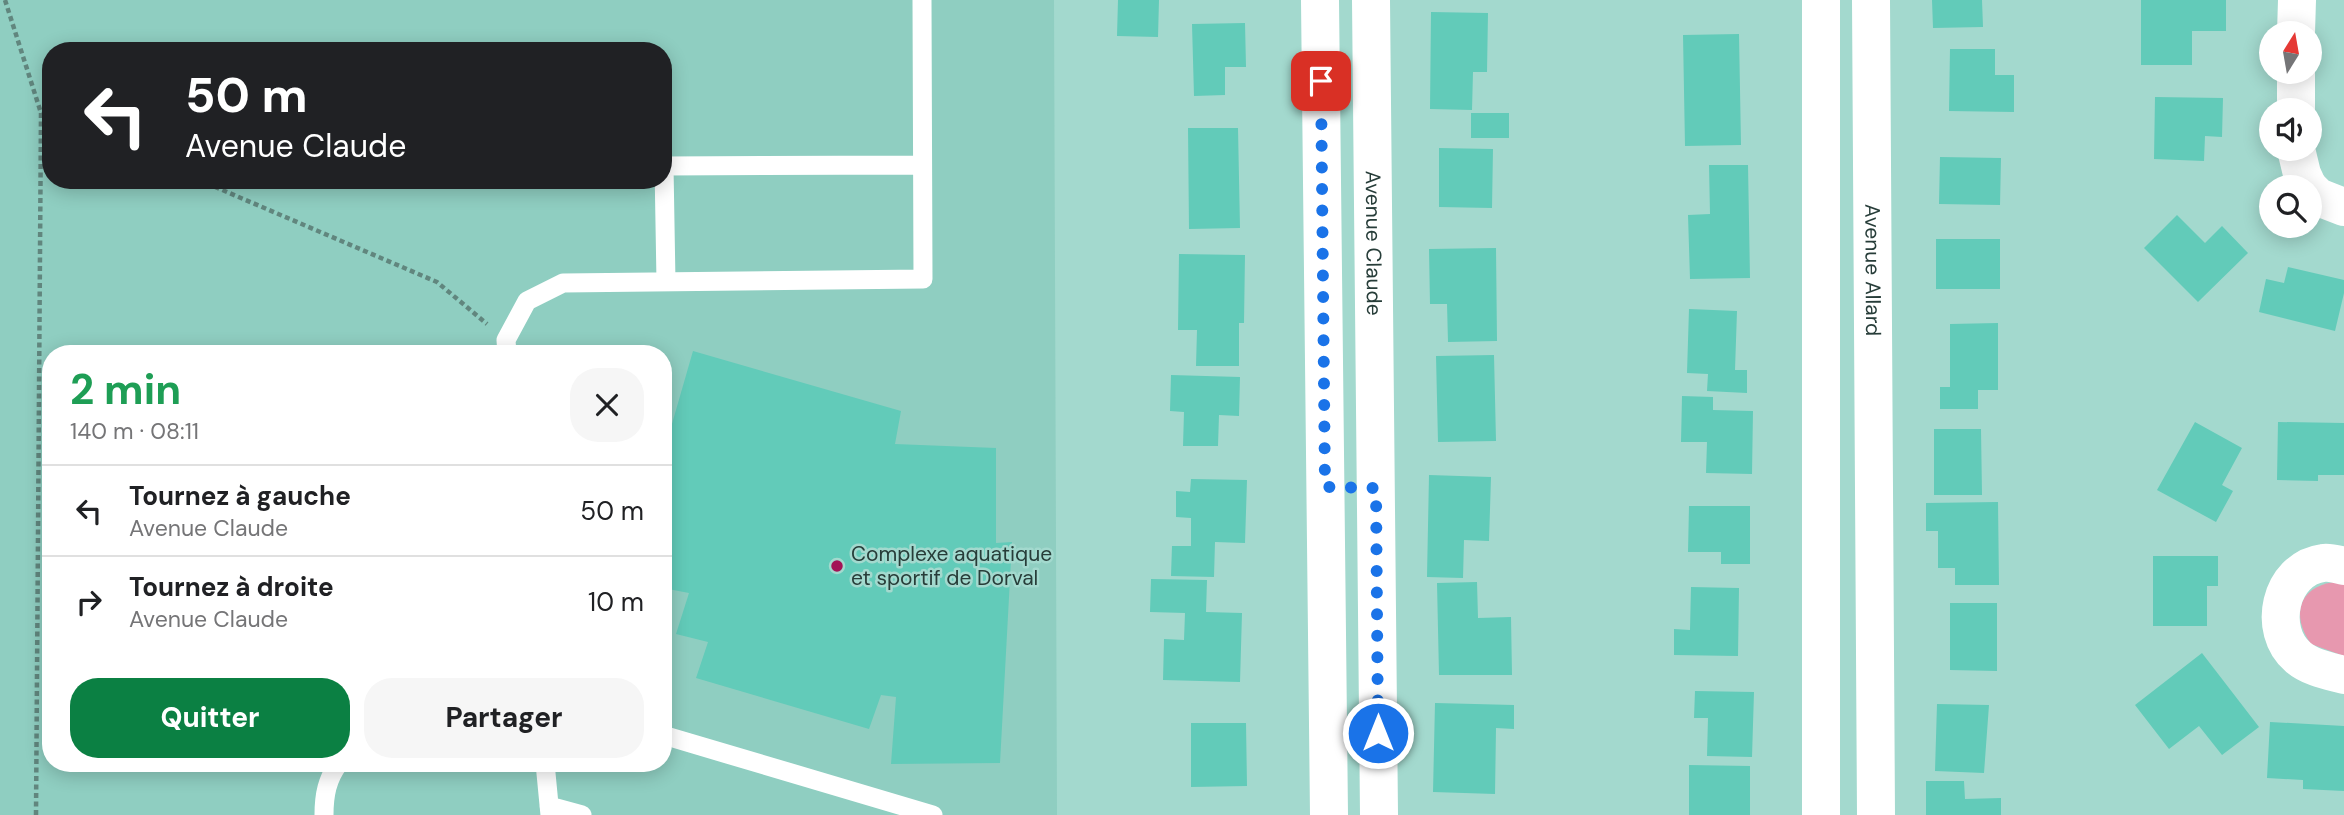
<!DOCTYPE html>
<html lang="fr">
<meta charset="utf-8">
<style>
body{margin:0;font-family:"DM Sans",sans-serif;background:#f6f6f6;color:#202124;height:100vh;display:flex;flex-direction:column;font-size:26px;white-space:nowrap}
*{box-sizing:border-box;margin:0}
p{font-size:23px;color:#757577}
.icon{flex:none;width:38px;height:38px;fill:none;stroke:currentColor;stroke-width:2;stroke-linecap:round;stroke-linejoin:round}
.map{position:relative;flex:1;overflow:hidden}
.sheet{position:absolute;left:42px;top:345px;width:630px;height:427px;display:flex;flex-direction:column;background:#fff;border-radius:28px;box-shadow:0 4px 18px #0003}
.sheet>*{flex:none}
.hud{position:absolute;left:42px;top:42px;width:630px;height:147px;border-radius:28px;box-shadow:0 4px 18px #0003;background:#202124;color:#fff;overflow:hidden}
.needle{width:46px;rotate:11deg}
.buttons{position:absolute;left:2259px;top:21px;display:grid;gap:14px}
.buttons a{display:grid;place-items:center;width:63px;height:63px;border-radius:50%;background:#fff;box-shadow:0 4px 18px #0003;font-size:35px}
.pin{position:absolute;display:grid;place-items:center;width:60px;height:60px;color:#fff;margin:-30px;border-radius:14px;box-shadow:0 4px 10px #0006}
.me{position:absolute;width:77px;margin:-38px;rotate:0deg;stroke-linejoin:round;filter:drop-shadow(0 0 5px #0008)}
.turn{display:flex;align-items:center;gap:24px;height:147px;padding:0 28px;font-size:32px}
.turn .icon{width:91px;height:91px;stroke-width:2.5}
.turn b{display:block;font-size:49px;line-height:60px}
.round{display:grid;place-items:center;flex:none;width:74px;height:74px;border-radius:28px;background:#f6f6f6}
.overview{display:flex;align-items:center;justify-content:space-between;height:119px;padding:0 28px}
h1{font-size:42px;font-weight:700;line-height:52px;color:#1e9e55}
.action{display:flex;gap:14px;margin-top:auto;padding:14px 28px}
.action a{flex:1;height:80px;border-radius:28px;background:#0b8043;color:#fff;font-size:28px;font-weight:700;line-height:80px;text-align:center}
.action a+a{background:#f6f6f6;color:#202124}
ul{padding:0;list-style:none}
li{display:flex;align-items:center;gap:21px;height:91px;padding:0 28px;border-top:2px solid #e0e0e0}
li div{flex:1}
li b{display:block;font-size:26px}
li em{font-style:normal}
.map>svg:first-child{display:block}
.built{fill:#8fcec1;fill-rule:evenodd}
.grass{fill:#e798af}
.building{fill:#62cbb9}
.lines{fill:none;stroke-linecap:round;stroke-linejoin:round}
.path{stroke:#61867e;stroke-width:4.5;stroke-dasharray:5 3.5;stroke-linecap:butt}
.lane{stroke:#fff;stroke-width:19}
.street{stroke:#fff;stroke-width:38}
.route{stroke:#1a73e8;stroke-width:12;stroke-dasharray:0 21.6}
.poi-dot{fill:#a31256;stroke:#a3d9ce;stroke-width:2.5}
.labels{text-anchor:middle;stroke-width:5;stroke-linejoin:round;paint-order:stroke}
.street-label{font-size:21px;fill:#273d39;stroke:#a3d9ce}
.poi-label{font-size:21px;fill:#273d39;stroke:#a3d9ce;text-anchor:start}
</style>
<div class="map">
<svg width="2344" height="815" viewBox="0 0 2344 815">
<rect width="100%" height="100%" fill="#a3d9ce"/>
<path class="built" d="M0 0H1054L1057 815H0ZM51 51H663V180H51ZM51 354H663V763H51Z"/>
<path class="grass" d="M2334 582 2344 583V656L2311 644C2291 616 2298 587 2334 582Z"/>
<path class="building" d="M1118 0H1159L1158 37 1117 36Z
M1932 0H1982L1983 27 1933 28Z
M2141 0H2226V31H2192V65H2141Z
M1431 12 1488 13 1487 72H1473L1472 110 1430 109Z
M1245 23 1246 67H1225V95L1194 96 1192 24Z
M1739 34 1741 145 1685 146 1683 35Z
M1950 49H1995V75H2014V112L1949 111Z
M2155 97 2223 98 2222 137 2205 136 2204 161 2154 159Z
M1471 113H1509V138H1471Z
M1188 128H1238L1240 228 1189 229Z
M1439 148 1493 149 1492 208 1439 207Z
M1940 157 2001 158 2000 205 1939 204Z
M1709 165H1748L1750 278 1690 279 1688 215 1710 214Z
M2177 215 2205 243 2222 226 2248 253 2198 302 2144 248Z
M1936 239H2000V289H1936Z
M1496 248 1497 341 1448 342 1447 304H1430L1429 249Z
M1179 254 1245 255 1244 323H1239V366H1196L1197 330H1178Z
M2288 267 2344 280V293L2335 331 2259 312 2266 279 2284 283Z
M1689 309 1737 311 1735 370H1747V393L1707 391 1708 374 1687 373Z
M1998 323V390H1978V409H1940V387H1950V324Z
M461 350V354H359V351Z
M693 351 901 411 895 444 996 448V543L1012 542 1000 763 891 764 896 697 881 695 869 729 696 678 708 642 676 634 689 593 663 588V455Z
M1494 355 1496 441 1438 442 1436 356Z
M1171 375 1240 377 1239 416 1219 415 1218 446H1183L1184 412 1170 411Z
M1682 396 1713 397V410L1753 411 1752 474 1706 473 1707 442H1681Z
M2195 422 2242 448 2222 485 2233 491 2216 522 2157 490Z
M2278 422 2344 423V475H2318V481L2277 480Z
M1934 429H1981L1982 495H1934Z
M1429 475 1491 477 1489 541 1464 540 1463 578 1427 577Z
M1191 479 1247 480 1245 543 1215 542 1214 577 1171 576 1172 546H1191V518L1176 517V491L1190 492Z
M1998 502 1999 585H1955V568H1938V531H1926V503Z
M1689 506H1750V564H1721V552H1688Z
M2153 556H2218V586H2207V626H2153Z
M1151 579 1207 580 1206 612 1242 613 1240 682 1163 680 1164 639 1184 640 1185 613 1150 612Z
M1477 582 1478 618 1511 617 1512 675H1439L1437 583Z
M1691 587 1739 588 1738 656 1674 655V629L1690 630Z
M1950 603H1997V671L1950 670Z
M2202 653 2259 727 2222 755 2199 726 2169 749 2135 705Z
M1695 691 1754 692 1752 757 1707 756 1708 718H1694Z
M1435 703 1514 705V729L1496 728 1495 794 1433 792Z
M1937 704 1989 705 1984 773 1935 771Z
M2270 722 2344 726V791L2303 789V780L2267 778Z
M1191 723H1246L1247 786 1191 787Z
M1689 765 1750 766V815H1689Z
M1926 781H1964L1965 799 2001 798V815H1926Z"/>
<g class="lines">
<path class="path" d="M5 0 41 113 51 117
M199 180 437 282 487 324
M36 815 41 113"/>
<path class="lane" d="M666 282 664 166 921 165
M507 354 506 340 527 301 563 283 923 279 922 0
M663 735 933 815
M545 763 550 815
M549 806 582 815
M324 815C324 795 327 779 339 763"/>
<g class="street">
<path d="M1320 0 1329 815"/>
<path id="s1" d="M1371 0 1379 815"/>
<path id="s2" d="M1871 0 1876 815"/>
<path d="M2296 33 2297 0"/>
<path d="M2296 110V72"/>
<path d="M2296 149 2302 174 2308 187"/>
<path d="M2310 189 2318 197 2344 207"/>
<path d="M2344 566C2337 564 2329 562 2323 563 2279 569 2267 631 2298 657 2311 668 2329 671 2344 675"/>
<path d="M1821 815V0"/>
</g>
</g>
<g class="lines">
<path class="route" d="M1321 81 1325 487 1376 488 1378 733"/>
</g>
<circle class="poi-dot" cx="837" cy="566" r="7"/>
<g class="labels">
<g class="street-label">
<text dy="7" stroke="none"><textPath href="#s1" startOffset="243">Avenue Claude</textPath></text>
<text dy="7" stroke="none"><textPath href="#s2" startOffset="270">Avenue Allard</textPath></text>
</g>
<g class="poi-label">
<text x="851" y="561">Complexe aquatique<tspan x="851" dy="24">et sportif de Dorval</tspan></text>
</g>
</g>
</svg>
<div class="buttons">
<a><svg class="needle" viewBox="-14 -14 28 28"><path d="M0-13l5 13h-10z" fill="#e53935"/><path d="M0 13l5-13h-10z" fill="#757577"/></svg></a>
<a><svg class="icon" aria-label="sound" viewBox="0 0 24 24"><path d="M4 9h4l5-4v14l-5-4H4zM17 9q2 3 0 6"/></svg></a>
<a><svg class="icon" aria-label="search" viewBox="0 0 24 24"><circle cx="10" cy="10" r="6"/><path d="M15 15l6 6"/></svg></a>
</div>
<div class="pin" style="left:1321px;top:81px;background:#d93025"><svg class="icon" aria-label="arrive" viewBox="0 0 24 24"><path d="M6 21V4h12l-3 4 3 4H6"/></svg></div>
<svg class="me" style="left:1378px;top:733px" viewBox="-20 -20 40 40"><circle r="17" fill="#1a73e8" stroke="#fff" stroke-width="3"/><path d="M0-11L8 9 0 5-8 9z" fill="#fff"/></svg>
<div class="hud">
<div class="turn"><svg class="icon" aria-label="left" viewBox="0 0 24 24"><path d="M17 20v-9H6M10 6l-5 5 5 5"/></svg><div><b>50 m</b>Avenue Claude</div></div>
</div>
<section class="sheet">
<div class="overview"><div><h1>2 min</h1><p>140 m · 08:11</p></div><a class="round"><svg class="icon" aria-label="close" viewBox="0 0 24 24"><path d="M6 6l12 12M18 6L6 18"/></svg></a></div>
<ul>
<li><svg class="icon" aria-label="left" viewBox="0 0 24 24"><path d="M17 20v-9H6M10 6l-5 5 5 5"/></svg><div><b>Tournez à gauche</b><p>Avenue Claude</p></div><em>50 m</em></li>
<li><svg class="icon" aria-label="right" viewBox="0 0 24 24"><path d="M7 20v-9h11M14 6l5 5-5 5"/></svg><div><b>Tournez à droite</b><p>Avenue Claude</p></div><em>10 m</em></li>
</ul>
<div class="action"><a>Quitter</a><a>Partager</a></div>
</section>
</div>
